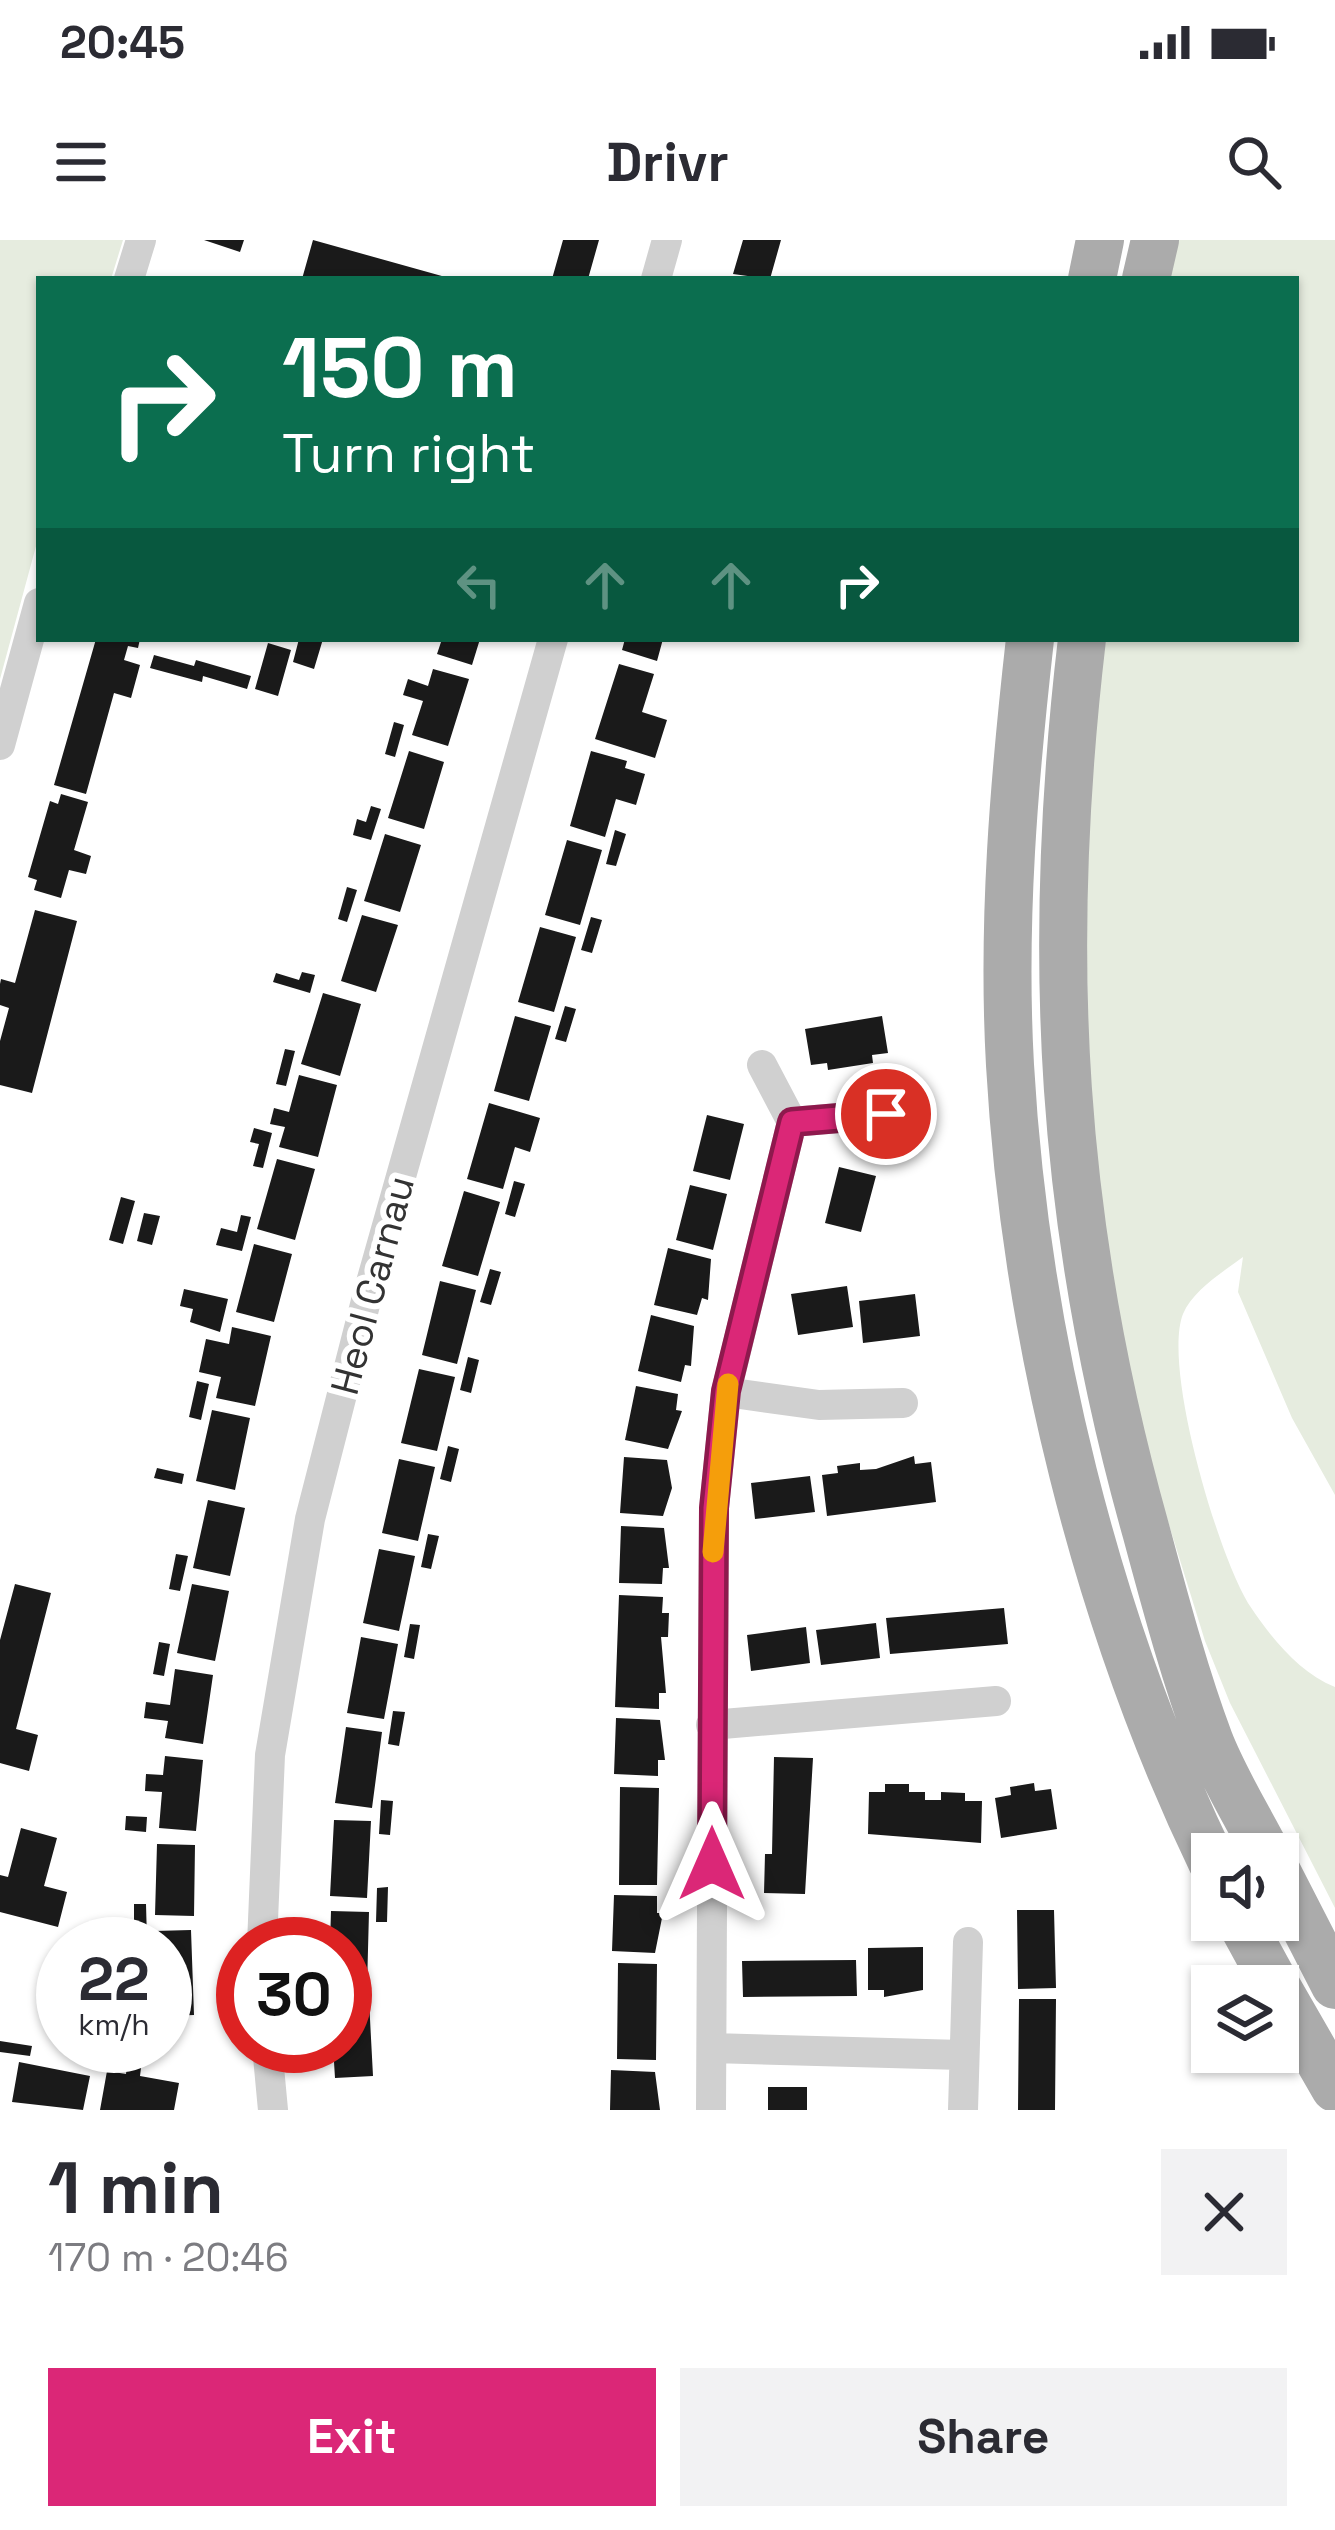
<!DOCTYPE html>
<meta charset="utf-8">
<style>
body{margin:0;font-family:"Space Grotesk",sans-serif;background:#f2f2f3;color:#2b2b33;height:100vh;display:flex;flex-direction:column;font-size:45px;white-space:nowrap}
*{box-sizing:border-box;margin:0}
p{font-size:39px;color:#7c7c81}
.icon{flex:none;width:66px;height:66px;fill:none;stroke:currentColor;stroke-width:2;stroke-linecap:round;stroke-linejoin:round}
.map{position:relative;height:1870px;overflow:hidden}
.side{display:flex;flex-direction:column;background:#fff;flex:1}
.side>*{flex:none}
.top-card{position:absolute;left:36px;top:36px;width:1263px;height:366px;border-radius:0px;box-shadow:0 3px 9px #0004;background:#0b6e4f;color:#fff;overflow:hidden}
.tools{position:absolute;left:1191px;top:1593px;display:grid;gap:24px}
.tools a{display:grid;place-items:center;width:108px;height:108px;border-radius:0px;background:#fff;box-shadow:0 3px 9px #0004;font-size:60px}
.speed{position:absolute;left:36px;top:1677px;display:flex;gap:24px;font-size:60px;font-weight:700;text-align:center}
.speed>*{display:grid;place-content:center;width:156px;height:156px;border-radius:50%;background:#fff;box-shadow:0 3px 9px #0004;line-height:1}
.speed small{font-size:30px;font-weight:400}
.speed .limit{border:18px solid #d22;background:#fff;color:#111}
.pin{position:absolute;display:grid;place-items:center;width:102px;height:102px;color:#fff;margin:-51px;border:6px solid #fff;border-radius:50%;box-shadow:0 3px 12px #0007}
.me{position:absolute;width:132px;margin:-66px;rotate:0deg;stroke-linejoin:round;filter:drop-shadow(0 0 9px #0008)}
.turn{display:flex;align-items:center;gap:42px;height:252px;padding:0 48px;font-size:54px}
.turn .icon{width:156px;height:156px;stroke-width:2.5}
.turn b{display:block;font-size:84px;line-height:102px}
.lanes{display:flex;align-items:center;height:114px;padding:0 48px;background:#0003;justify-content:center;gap:60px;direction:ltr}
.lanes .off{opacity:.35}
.round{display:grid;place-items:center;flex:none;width:126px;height:126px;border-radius:0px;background:#f2f2f3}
.overview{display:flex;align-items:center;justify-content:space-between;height:204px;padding:0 48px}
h1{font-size:72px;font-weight:600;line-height:90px}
.primary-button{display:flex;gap:24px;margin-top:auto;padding:24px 48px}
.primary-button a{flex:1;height:138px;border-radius:0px;background:#db2777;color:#fff;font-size:48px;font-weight:600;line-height:138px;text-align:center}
.primary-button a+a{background:#f2f2f3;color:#2b2b33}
.status{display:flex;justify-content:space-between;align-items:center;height:84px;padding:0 60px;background:#fff;direction:ltr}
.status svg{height:33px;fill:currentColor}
header{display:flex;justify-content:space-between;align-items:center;height:156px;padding:0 48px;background:#fff;font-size:54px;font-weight:600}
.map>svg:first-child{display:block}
.green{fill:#e6ecdf}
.building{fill:#1a1a1a}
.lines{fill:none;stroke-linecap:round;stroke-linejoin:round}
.minor{stroke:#d0d0d0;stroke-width:30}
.primary{stroke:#ababab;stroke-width:48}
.route-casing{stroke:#8e194d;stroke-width:30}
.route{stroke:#db2777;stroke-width:21}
.slow{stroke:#f59e0b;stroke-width:21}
.labels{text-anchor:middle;stroke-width:12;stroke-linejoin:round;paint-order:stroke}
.street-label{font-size:39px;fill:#333;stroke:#fff}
</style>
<div class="status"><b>20:45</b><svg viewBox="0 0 49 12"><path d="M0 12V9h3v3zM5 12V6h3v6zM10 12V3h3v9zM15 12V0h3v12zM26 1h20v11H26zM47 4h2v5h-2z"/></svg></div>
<header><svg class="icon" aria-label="menu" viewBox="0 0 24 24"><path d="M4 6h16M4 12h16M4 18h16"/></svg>Drivr<svg class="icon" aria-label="search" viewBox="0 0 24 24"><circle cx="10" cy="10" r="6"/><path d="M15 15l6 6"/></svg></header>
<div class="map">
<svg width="1335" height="1870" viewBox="0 0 1335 1870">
<rect width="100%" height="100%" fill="#fff"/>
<path class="green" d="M0 0H123L111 39H39V295L0 439Z
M1175 0H1335V1255L1292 1178 1238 1052 1243 1017C1223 1032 1193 1050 1183 1074 1162 1127 1219 1319 1250 1366 1272 1399 1299 1432 1335 1447V1668L1230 1463 1205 1401 1127 1149 1090 903 1084 557 1106 399H1296V39H1167Z"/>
<path class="building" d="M204 0H244L240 12Z
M313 0 449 38 448 39H302Z
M563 0H599L588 39H552Z
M743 0H781L770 39 733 34Z
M96 399H140L138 408 128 406 124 420 140 425 131 458 114 453 86 554 54 545Z
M299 399H323L314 429 293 422Z
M442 399H480L472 425 437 414Z
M625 399H663L657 421 622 410Z
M268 403 291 410 278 456 255 449Z
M154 415 194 426 196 420 251 436 247 449 203 436 202 442 150 428Z
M619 424 654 434 642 472 667 480 655 518 595 499Z
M433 429 469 439 448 506 412 495 423 461 403 455 408 439 428 446Z
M394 482 404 485 395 517 385 514Z
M409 511 444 522 424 589 388 578Z
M591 511 627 521 625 528 645 534 636 565 616 559 605 597 570 586Z
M61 554 88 562 74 610 91 616 86 634 69 630 61 658 34 650 37 640 28 637 50 561 58 564Z
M371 566 381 569 371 600 353 595 357 579 366 582Z
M615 590 626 594 616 626 606 624Z
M385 594 421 605 400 672 364 661Z
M567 600 602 610 580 685 545 675Z
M347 647 357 650 347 682 338 679Z
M35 670 77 681 32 853 0 845V801L9 768 0 765V744L1 739 15 743Z
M362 675 398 685 376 752 341 741Z
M591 677 602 680 592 713 581 710Z
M540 687 576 697 554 772 518 762Z
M302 732 315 735 310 753 273 742 276 733 299 740Z
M323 753 361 764 340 836 301 824Z
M565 766 576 769 566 802 555 799Z
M515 776 551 786 529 861 494 851Z
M882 776 888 813 872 815 873 823 828 830 827 823 811 825 805 789Z
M285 809 295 811 286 846 276 844Z
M299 835 337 845 318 917 279 907 285 887 270 884 274 868 289 872Z
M489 863 540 878 530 912 515 907 503 949 467 939Z
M707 875 744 884 730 940 693 931Z
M254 888 272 893 263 928 253 926 259 904 250 902Z
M277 919 315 929 295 1000 257 989Z
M839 927 876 936 861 992 825 983Z
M514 941 525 944 515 977 505 974Z
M690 945 727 954 713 1010 676 1000Z
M464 951 500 962 478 1036 442 1026Z
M121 957 135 961 123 1004 109 1000Z
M144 973 160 976 152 1005 137 1001Z
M241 975 251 977 242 1011 216 1005 221 988 237 992Z
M254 1004 292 1014 274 1082 236 1072Z
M668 1008 711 1019 708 1060 702 1058 697 1075 654 1065Z
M490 1029 501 1032 491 1065 480 1062Z
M440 1041 476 1050 457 1124 422 1115Z
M847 1046 853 1087 798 1095 791 1054Z
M184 1049 228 1059 220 1092 190 1082 193 1069 180 1066Z
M915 1054 920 1096 863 1103 859 1061Z
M651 1075 694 1086 691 1126 685 1125 681 1142 638 1131Z
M232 1087 271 1096 255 1166 216 1158 221 1137 199 1132 206 1099 229 1104Z
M468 1117 479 1120 471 1153 460 1150Z
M419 1129 455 1137 437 1211 401 1203Z
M197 1141 209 1144 201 1180 189 1177Z
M636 1146 678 1154 676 1170 682 1171 668 1209 625 1200Z
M212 1170 250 1178 235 1250 196 1241Z
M448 1206 459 1209 451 1242 440 1239Z
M914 1216 915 1224 931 1222 936 1262 827 1276 822 1235 838 1233 837 1226 860 1223V1230L876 1229Z
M624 1217 667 1220 672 1248 663 1276 620 1273Z
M399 1219 435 1227 418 1301 382 1293Z
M157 1228 184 1234 182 1244 154 1238Z
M810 1236 815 1272 755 1279 751 1243Z
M208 1260 245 1268 230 1336 193 1328Z
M621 1286 664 1288 669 1328H663L662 1344 619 1343Z
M428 1294 439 1296 431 1329 421 1327Z
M379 1309 415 1316 399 1391 363 1383Z
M176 1314 188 1316 180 1351 169 1349Z
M15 1344 51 1353 16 1489 38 1495 29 1531 0 1523V1400Z
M192 1344 229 1351 215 1421 177 1413Z
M619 1355 663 1357 662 1373H669L668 1397H661L666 1453H659V1469L615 1467Z
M1004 1368 1008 1404 890 1414 886 1378Z
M876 1383 880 1418 821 1425 816 1390Z
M410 1384 420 1385 414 1419 404 1417Z
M806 1387 810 1423 751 1431 747 1395Z
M361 1397 398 1404 384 1479 347 1473Z
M159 1402 170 1404 164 1436 153 1434Z
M175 1429 213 1435 203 1504 165 1498 168 1481 144 1478 146 1462 170 1465Z
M393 1471 405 1472 399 1506 388 1504Z
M616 1478 660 1480 665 1520H658V1536L614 1534Z
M346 1487 382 1492 372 1568 335 1563Z
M165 1516 203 1520 196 1591 159 1588 162 1552 145 1551 146 1534 163 1535Z
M774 1517 813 1518 805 1654 764 1653 765 1614H772Z
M1034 1543 1035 1551 1051 1549 1057 1589 1001 1598 995 1558 1011 1555 1010 1547Z
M885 1544H909V1552H925V1560H941V1552L965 1553V1561H982L981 1603 868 1594 869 1552H885Z
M620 1547 659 1548 657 1645H619Z
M381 1560 393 1561 390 1595 379 1594Z
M126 1576 147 1577 146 1592 125 1590Z
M334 1580 371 1581 367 1658 330 1656Z
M21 1588 57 1598 44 1646 67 1652 58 1687 0 1672V1635L8 1637Z
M157 1604 195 1605 194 1676 155 1675Z
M388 1647 387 1682H376L377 1648Z
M614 1655 657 1656V1673H663L655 1713 612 1711Z
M134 1664H146L147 1700H134Z
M1017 1670H1054L1056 1748 1018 1749Z
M331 1671 369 1672 367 1747H345V1704H330Z
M191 1690 194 1775 165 1776V1704H154V1691Z
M923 1707V1750L884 1757V1750H868V1708Z
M856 1720 857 1756 743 1757 742 1721Z
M618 1723 657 1724 656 1820 617 1819Z
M1019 1759H1056L1055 1870H1018Z
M369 1760 373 1836 335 1838 333 1806H345V1761Z
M0 1801 32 1806 30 1816 0 1812Z
M86 1809 120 1815 118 1825 84 1819Z
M19 1822 90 1836 83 1870 12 1862Z
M127 1826 141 1828 140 1836 179 1843 174 1870H100L107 1831 126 1834Z
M611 1830 655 1832 660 1870H610Z
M768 1847H807V1870H768Z"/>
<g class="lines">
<path class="minor" d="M129 39 141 0
M656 39 667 0
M0 505 39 363
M792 882 886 874
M726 1152 819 1165 903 1163
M711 1485 996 1461
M262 1704 270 1515 310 1279 368 1053 553 399
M267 1806 273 1870
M712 1808 962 1815
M711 1870 714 1268 726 1152 792 882 762 825
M963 1870 968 1702"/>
<path class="primary" d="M1092 39 1100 0
M1146 39 1155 0
M1030 399C1014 541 1002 682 1010 825 1025 1091 1096 1382 1212 1622
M1082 399C1045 713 1060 986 1146 1291 1165 1361 1184 1433 1209 1500 1224 1539 1248 1577 1267 1614
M1278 1634 1335 1745
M1240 1680 1276 1746
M1278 1749 1335 1848"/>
</g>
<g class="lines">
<g class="route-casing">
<path id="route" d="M712 1624 714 1268 726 1151 792 882 886 874"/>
</g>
<use href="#route" class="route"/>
<path class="slow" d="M713 1312 728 1144"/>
</g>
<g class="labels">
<g class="street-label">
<text transform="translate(372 1045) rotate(-75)" y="14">Heol Carnau</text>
</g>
</g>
</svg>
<div class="tools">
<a><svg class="icon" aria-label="sound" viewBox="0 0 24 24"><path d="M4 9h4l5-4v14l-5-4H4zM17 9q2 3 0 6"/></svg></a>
<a><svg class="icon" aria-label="layers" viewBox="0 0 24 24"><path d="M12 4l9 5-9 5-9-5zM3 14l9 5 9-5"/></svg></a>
</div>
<div class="speed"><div>22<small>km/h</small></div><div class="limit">30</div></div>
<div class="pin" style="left:886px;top:874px;background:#d93025"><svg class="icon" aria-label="arrive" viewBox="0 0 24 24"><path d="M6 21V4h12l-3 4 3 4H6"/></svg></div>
<svg class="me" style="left:712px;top:1624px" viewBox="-20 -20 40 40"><path d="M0-17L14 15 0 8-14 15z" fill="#db2777" stroke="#fff" stroke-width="4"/></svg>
<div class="top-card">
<div class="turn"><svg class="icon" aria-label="right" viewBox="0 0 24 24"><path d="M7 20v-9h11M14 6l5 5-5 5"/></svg><div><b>150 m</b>Turn right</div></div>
<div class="lanes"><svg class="icon off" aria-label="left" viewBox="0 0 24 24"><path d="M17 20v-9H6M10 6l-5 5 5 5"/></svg><svg class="icon off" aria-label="ahead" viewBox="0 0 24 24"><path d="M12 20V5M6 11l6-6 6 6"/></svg><svg class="icon off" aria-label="ahead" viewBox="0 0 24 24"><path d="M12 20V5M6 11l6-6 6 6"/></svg><svg class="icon" aria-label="right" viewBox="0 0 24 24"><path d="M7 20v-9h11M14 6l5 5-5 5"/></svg></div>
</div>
</div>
<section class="side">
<div class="overview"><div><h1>1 min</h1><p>170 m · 20:46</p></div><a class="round"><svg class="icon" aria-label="close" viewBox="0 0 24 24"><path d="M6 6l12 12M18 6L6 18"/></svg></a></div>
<div class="primary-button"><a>Exit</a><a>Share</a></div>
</section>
